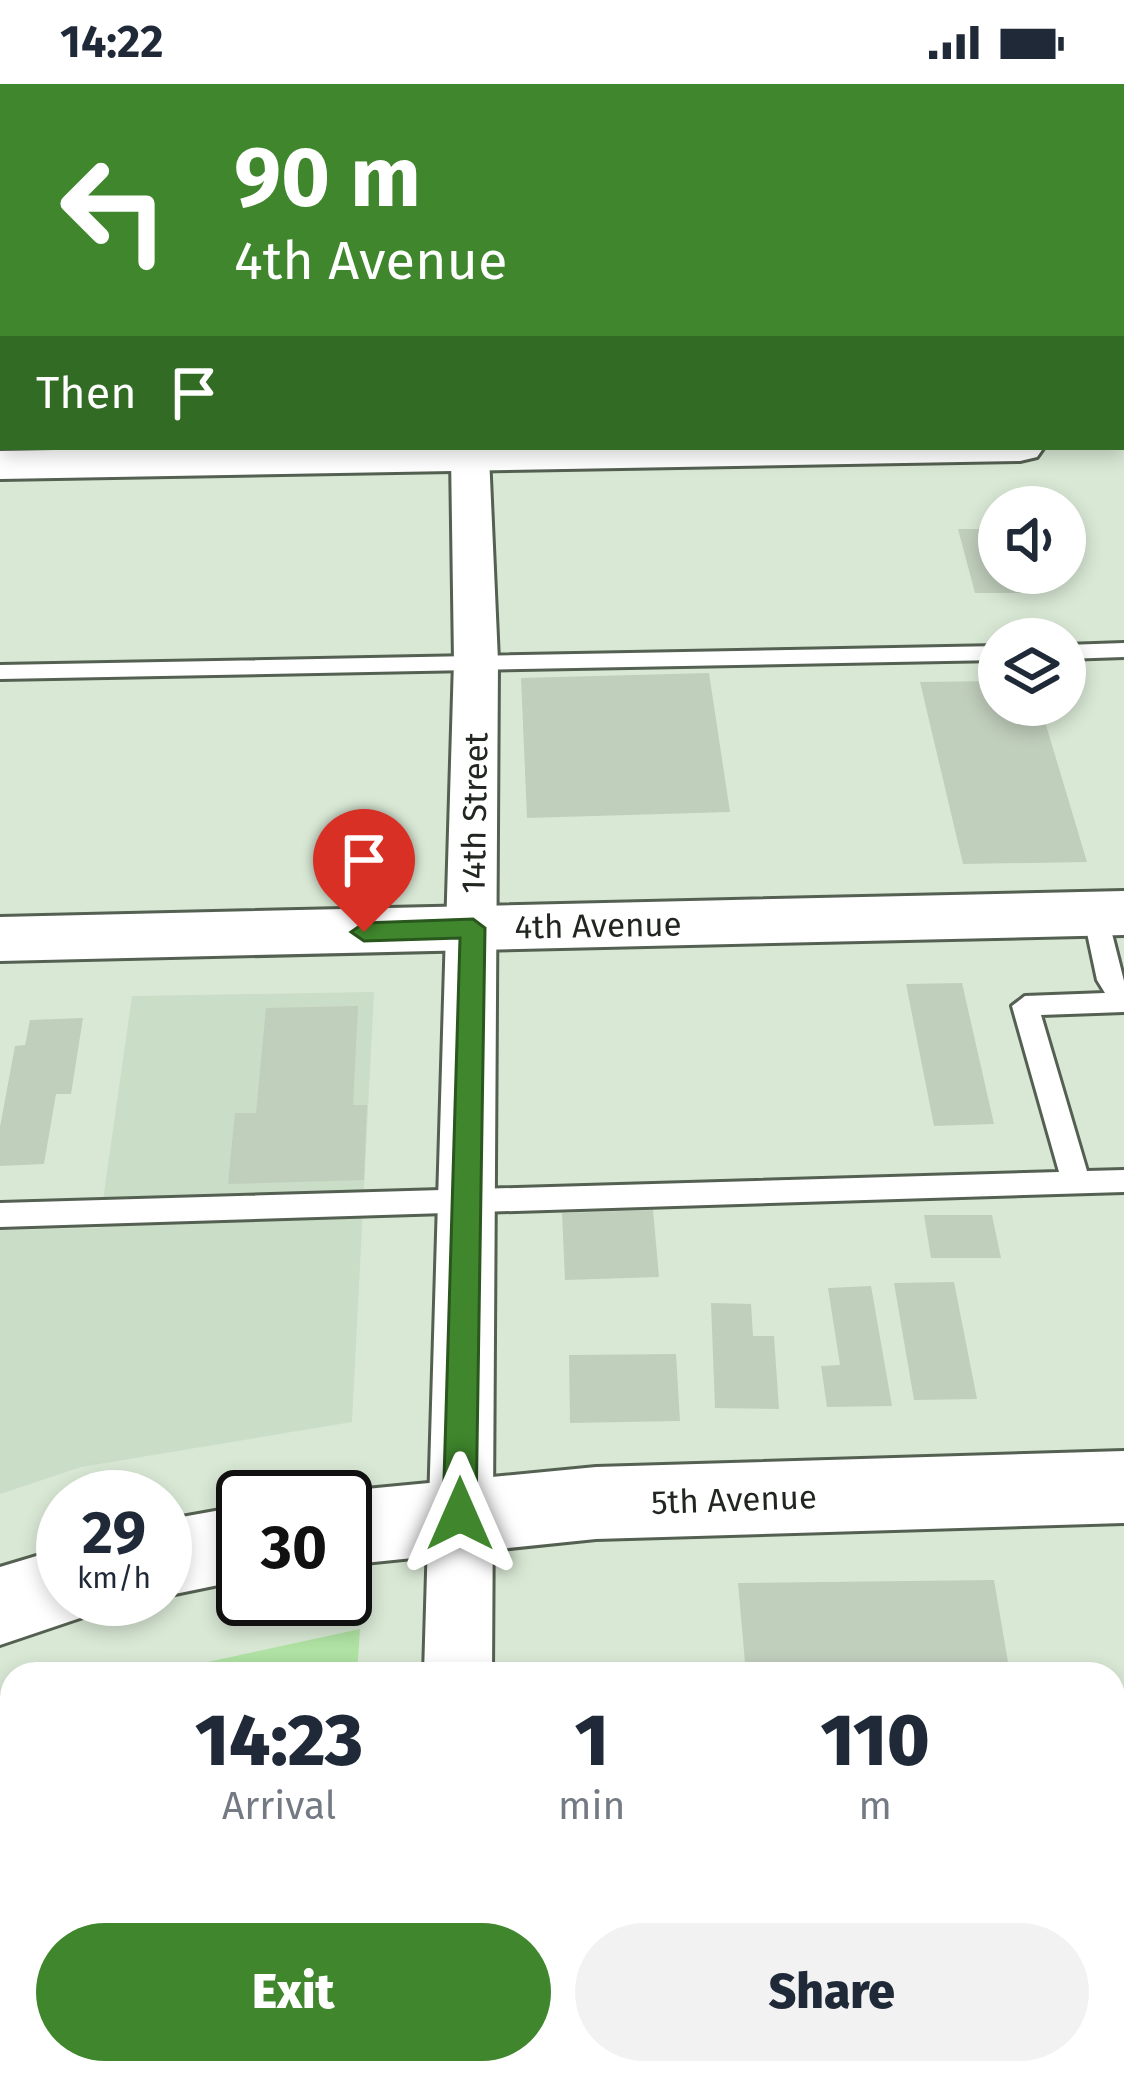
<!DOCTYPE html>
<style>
body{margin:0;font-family:"Fira Sans",sans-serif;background:#f2f2f3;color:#1f2937;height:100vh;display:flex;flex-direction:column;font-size:45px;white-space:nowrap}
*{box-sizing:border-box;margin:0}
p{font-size:39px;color:#747a83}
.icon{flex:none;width:66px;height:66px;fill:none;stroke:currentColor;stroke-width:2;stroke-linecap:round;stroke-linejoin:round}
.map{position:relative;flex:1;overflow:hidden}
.panel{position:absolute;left:0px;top:1578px;width:1125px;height:423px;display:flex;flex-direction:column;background:#fff;border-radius:36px 36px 0 0;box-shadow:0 6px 18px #0003}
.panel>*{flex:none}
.banner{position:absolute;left:0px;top:0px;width:1125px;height:366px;box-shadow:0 6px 18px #0003;background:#3f862c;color:#fff;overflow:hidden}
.tools{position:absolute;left:978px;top:402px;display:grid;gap:24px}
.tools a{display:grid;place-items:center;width:108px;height:108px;border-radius:50%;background:#fff;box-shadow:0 6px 18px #0003;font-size:60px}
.speed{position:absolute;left:36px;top:1386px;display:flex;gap:24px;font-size:60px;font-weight:700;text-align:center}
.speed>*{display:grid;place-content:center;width:156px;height:156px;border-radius:50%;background:#fff;box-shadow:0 6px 18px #0003;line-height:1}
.speed small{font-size:30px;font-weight:400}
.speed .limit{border:6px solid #111;border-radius:18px;background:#fff;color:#111}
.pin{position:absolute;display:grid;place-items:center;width:102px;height:102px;color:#fff;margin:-123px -51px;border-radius:50% 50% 50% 0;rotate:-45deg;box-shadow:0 0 12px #0007}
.pin .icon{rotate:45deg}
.me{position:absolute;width:132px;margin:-66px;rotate:0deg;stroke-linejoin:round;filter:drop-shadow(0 0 9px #0008)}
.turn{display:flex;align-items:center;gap:42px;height:252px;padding:0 36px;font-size:54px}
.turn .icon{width:156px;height:156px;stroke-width:2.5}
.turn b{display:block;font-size:84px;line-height:102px}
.then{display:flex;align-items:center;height:114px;padding:0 36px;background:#0003;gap:24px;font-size:45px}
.eta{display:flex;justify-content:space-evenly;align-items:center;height:204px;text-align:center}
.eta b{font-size:72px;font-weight:800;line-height:84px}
.button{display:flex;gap:24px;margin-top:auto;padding:24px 36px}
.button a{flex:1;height:138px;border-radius:72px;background:#3f862c;color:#fff;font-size:48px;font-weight:800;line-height:138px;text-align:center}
.button a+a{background:#f2f2f3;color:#1f2937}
.status{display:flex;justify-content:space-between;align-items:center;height:84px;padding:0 60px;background:#fff;direction:ltr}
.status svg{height:33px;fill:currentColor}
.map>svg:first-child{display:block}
.built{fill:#caddc6}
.green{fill:#afe2a3}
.building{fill:#c0cebc}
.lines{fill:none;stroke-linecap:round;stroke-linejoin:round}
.service-casing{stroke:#546051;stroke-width:6}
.minor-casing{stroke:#546051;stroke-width:6}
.tertiary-casing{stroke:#546051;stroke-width:6}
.primary-casing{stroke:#546051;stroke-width:6}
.trunk-casing{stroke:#546051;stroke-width:6}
.service{fill:#fff;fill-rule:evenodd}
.minor{fill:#fff;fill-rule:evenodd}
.tertiary{fill:#fff;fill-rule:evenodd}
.primary{fill:#fff;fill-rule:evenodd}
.trunk{fill:#fff;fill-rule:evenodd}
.route{fill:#3f862c;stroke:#29571d;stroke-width:3}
.labels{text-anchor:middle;stroke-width:9;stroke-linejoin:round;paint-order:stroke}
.street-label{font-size:33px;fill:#212720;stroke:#fff}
</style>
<div class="status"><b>14:22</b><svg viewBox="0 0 49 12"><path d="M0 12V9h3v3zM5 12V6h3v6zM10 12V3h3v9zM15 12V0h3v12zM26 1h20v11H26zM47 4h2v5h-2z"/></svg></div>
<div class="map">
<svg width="1124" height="1999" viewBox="0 0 1124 1999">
<rect width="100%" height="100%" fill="#d9e8d5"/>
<path class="built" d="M374 908 352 1338 81 1383 0 1410V1146L99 1144 132 912Z"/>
<path class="green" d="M360 1545 357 1590H153Z
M12 1637V1989H326L325 1999H0V1641Z
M586 1989H765L766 1999H587Z"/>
<path class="building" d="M958 445H999V489H1020L1026 509H975Z
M709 589 730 728 527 734 521 594Z
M999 597V621H1040L1087 778 963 780 920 598Z
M962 899 994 1040 934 1042 906 900Z
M358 922 353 1021H367L364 1096 228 1100 235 1029H256L266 924Z
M83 934 71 1010H56L44 1080 0 1082V1043L15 962 25 961 30 936Z
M653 1126 659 1193 565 1196 562 1129Z
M924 1131H992L1001 1174H931Z
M954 1198 977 1315 914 1316 894 1199Z
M871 1202 892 1322 827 1323 821 1282 840 1281 828 1204Z
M711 1219 751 1220 753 1252H774L779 1325 715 1324Z
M676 1270 680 1337 570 1339 569 1271Z
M994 1496 1010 1590H746L738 1499Z"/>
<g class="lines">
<g class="service-casing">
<path id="service" d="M229 0H243V3H229Z
M0 193H3V203H0Z
M1124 559V573L1065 575V561Z
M999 562V576L0 595V581Z
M1095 821 1107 830 1124 897V928L1041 931 1087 1087 1124 1086V1108L0 1143V1119L1059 1088 1012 922 1025 912 1105 909 1097 896 1083 830Z
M1124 1808V1846L1113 1847V1809Z
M0 1837H12V1875H0Z"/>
</g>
<g class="minor-casing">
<path id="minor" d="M0 68H3V86H0Z
M456 363H484L489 371 498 577 492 1590H424L454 577 451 371Z
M414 1989H492V1999H414Z"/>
</g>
<g class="tertiary-casing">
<path id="tertiary" d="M1124 64V88L1122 89V65Z
M214 363H1044L1037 373 1020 377 0 395V367Z"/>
</g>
<g class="primary-casing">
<path id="primary" d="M956 0H992L993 3H957Z
M1122 328 1124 329V360L1122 359Z
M1124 807V851L0 877V833Z
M1124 1367V1439L596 1455 345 1481V1413H330L345 1407 596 1383Z
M243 1422V1496L165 1512V1436Z
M63 1464V1515H98L92 1530 0 1561V1483Z"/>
</g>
<g class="trunk-casing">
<path id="trunk" d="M550 0H586L588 3H552Z
M987 0H1025L1027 3H989Z
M1122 39H1124V61H1122Z"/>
</g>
<use href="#service" class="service"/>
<use href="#minor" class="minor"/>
<use href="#tertiary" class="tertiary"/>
<use href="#primary" class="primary"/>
<use href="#trunk" class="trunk"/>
</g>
<path class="route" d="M473 835 485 844 476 1430 471 1441 460 1446 448 1441 443 1430 460 854 364 857 351 848 364 839Z"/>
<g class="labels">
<g class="street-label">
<text transform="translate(474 729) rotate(-89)" y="12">14th Street</text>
<text transform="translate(598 841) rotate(-1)" y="12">4th Avenue</text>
<text transform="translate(734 1415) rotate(-2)" y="12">5th Avenue</text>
</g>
</g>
</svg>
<div class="tools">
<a><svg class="icon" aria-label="sound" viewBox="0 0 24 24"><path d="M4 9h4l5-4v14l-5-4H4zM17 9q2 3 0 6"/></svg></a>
<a><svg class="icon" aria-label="layers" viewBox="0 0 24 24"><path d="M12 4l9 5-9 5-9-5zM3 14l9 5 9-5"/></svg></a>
</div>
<div class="speed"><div>29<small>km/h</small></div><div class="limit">30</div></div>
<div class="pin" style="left:364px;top:848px;background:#d93025"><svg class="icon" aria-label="arrive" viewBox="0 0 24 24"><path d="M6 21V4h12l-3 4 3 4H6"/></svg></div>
<svg class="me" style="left:460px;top:1430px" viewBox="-20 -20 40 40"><path d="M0-17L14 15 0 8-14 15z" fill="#3f862c" stroke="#fff" stroke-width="4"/></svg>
<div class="banner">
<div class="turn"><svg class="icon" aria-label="left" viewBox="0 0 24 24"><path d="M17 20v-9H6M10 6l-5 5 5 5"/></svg><div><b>90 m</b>4th Avenue</div></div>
<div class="then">Then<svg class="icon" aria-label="arrive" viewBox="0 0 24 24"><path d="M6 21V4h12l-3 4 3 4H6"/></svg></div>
</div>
<section class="panel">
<div class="eta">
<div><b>14:23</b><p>Arrival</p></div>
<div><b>1</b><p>min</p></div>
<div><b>110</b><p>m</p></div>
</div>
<div class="button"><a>Exit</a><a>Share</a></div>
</section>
</div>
